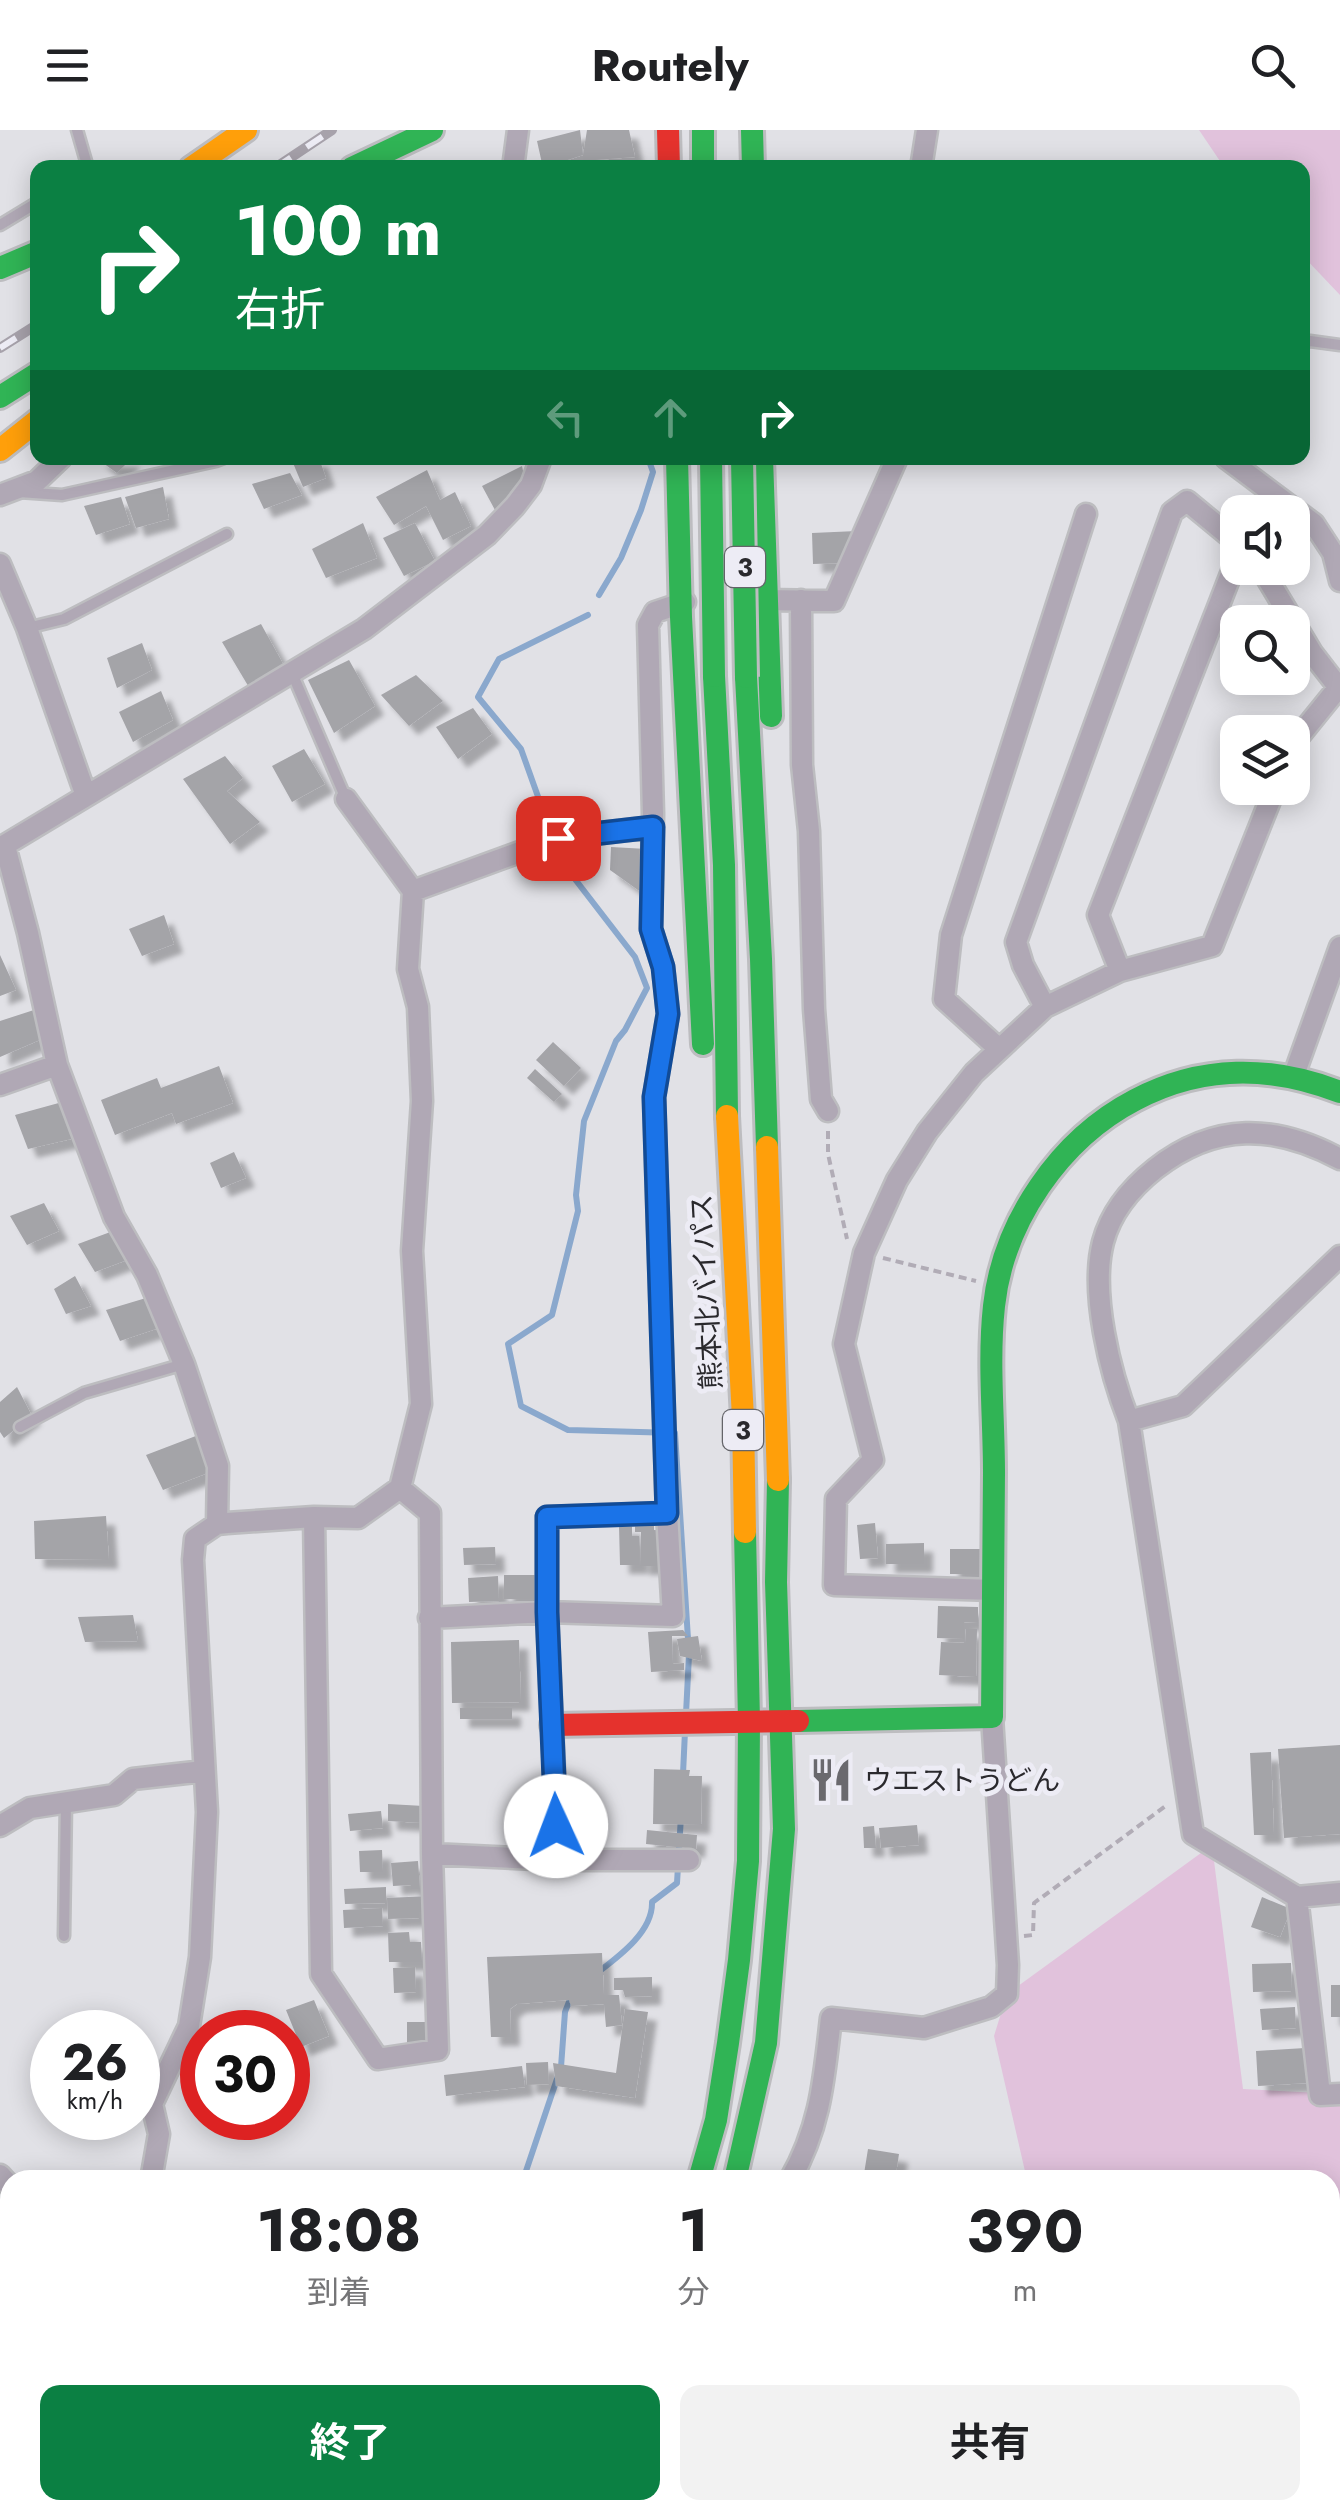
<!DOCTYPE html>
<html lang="ja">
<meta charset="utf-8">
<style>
body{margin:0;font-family:Jost,"Noto Sans JP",sans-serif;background:#f2f2f2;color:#202124;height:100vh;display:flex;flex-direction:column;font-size:38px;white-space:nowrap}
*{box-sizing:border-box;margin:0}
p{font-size:32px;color:#757577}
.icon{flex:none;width:55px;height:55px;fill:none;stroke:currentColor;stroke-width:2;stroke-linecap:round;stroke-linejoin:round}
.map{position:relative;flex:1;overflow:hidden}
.panel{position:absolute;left:0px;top:2040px;width:1340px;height:350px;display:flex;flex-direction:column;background:#fff;border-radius:30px 30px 0 0;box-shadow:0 5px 25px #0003}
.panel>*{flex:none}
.top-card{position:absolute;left:30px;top:30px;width:1280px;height:305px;border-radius:20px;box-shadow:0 5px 25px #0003;background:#0b8043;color:#fff;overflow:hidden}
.buttons{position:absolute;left:1220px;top:365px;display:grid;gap:20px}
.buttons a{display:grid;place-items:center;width:90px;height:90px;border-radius:20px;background:#fff;box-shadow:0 5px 25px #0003;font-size:50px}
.speed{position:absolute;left:30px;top:1880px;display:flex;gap:20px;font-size:50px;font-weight:700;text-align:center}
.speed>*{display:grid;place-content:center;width:130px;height:130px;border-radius:50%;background:#fff;box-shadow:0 5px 25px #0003;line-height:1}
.speed small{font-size:25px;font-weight:400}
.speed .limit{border:15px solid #d22;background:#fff;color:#111}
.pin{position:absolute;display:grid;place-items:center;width:85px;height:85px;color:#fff;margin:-42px;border-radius:20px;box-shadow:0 5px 15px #0006}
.me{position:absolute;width:110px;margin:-55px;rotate:358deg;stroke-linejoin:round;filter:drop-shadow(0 0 8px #0008)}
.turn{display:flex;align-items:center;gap:35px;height:210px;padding:0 40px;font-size:45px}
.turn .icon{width:130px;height:130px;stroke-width:2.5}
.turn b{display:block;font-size:70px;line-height:85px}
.lanes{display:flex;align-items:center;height:95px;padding:0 40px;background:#0003;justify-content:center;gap:50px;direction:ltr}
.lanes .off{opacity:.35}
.eta{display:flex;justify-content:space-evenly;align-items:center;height:170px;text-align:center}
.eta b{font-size:60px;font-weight:700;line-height:70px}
.button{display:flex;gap:20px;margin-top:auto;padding:20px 40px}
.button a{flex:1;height:115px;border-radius:20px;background:#0b8043;color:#fff;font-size:40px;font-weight:700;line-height:115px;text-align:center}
.button a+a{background:#f2f2f2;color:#202124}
header{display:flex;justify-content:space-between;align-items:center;height:130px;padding:0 40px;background:#fff;font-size:45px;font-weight:700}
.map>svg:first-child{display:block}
.green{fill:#e1c2dc}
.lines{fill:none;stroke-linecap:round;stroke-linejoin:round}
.stream{stroke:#8aa8cd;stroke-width:6}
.building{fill:#a4a4a8;filter:url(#shadow)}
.lane-casing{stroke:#bdbdc0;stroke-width:15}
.street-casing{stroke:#bdbdc0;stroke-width:25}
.fast-casing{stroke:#bdbdc0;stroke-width:28}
.slow-casing{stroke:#bdbdc0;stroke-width:28}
.jam-casing{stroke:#bdbdc0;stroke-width:28}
.path{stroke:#b1acb6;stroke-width:4;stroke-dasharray:8 5;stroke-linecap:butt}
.lane{stroke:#b0a8b5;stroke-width:10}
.street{stroke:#b0a8b5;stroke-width:20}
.fast{stroke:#30b455;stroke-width:22}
.slow{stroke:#ff9f0a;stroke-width:22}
.jam{stroke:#e5322d;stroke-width:22}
.rail-casing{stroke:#a7a2ab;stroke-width:10}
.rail{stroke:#edecf5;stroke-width:6;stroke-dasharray:19;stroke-linecap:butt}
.fast-bridge-casing{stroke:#bdbdc0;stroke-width:28;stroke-linecap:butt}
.fast-bridge{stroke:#30b455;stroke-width:22}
.route-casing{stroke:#114b97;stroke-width:25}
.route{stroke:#1a73e8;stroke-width:18}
.labels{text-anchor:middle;stroke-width:10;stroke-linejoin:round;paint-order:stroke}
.shield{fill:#edecf5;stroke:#646469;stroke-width:2.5}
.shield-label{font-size:25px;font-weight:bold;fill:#2a292d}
.street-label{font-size:28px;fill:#2a292d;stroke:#edecf5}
.poi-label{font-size:28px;fill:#2a292d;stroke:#edecf5;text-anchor:start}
</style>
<header><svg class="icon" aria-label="menu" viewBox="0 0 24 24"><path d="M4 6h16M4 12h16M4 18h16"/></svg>Routely<svg class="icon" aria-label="search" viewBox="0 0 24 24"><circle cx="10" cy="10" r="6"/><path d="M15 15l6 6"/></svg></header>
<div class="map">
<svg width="1340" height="2390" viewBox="0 0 1340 2390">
<defs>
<filter id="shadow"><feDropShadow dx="9" dy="9" stdDeviation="2.5" flood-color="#0004"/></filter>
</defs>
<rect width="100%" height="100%" fill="#e1e1e6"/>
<path class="green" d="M1199 0H1340V165L1303 126 1302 38 1224 37Z
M1212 1715 1243 1959 1340 1964V2192L1330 2188V2050H1027L994 1906 1007 1864Z
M1340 2275V2390H700L709 2380H1330V2278Z"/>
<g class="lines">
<path class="stream" d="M599 465 621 428 641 380 653 342 648 328
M588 485 499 529 478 567 521 619 561 731 635 827 647 858 625 900 616 911 584 991 576 1065 578 1081 552 1185 508 1214 521 1276 568 1300 675 1303 689 1525 686 1584
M683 1644 685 1601
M597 1843C618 1827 653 1802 652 1772L677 1753 681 1686
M523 2050 561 1937 565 1882 572 1864"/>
</g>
<path class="building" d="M580 0 583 25 587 0H629L635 27 583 31V25L543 38 537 11Z
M96 328H132L117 343Z
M291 328H319L326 348 303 357Z
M522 336 526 355 495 380 482 356Z
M427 340 440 370 455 362 471 396 443 410 426 376 394 395 376 367Z
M290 343 302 365 264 379 252 354Z
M163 357 169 389 136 398 125 367Z
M121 367 130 394 96 405 84 376Z
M363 393 377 428 326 448 312 419Z
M415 393 435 431 404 446 383 408Z
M857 401 845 433 813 434 812 403Z
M261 494 286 539 250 559 222 512Z
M142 513 152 540 117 558 107 528Z
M349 530 375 576 334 603 308 550Z
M416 545 443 571 409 596 381 565Z
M161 561 173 590 133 612 119 582Z
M473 578 492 604 458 629 436 597Z
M304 619 325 654 292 672 272 636Z
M225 626 243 648 227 661 260 692 230 714 183 649Z
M611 717 647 719 645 765 610 740Z
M164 785 174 814 142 826 129 799Z
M0 825 16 860 0 866Z
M37 879 42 909 0 927V891Z
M553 912 581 938 564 956 536 930Z
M219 936 233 973 176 994 172 983 115 1005 101 970 157 948 161 958Z
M535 939 562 964 554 972 527 948Z
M66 971 80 1007 28 1019 15 985Z
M234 1022 246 1048 221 1058 210 1033Z
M44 1073 59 1101 27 1115 10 1086Z
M113 1101 127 1130 95 1142 78 1114Z
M75 1146 91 1176 66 1184 54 1159Z
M146 1168 159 1198 120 1211 106 1180Z
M17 1257 32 1286 4 1308 0 1302V1272Z
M201 1304 213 1341 163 1360 146 1325Z
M106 1386 109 1430 35 1429 34 1391Z
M875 1393 878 1428 860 1429 857 1395Z
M635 1395 654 1396V1400L670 1401 669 1436H640L641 1402H635Z
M619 1396H632V1406H639V1435H620Z
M924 1413V1434H886V1414Z
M495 1417 496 1434 464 1435 463 1418Z
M950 1419H981V1444H950Z
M504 1445H543V1477H533L532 1469H504Z
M498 1446 499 1471 469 1472 468 1448Z
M938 1476 978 1477V1493L964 1492V1509L937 1508Z
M133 1485 138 1511 85 1512 78 1487Z
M966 1499H977L976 1547 939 1545 941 1512 965 1513Z
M683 1500 688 1506H672L673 1534 684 1533V1540L651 1542 648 1502Z
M698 1506 702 1531 680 1526 677 1509Z
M519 1510 521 1572 452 1573 451 1512Z
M460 1578H512V1589H460Z
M1340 1615V1704L1284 1708 1278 1619Z
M1271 1622 1274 1705H1254L1250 1623Z
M654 1639 690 1640 689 1646H702L701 1695 653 1694Z
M388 1674 424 1676 423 1693 388 1691Z
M381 1681 383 1698 350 1701 348 1684Z
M917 1695 919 1715 881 1718 879 1698Z
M874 1696 876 1718H864L863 1697Z
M647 1700 697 1705 696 1719 646 1714Z
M382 1720 383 1742H360L359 1721Z
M418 1731 420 1759H411V1755L393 1756 391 1733Z
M386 1757V1773L345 1774 344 1759Z
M429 1766 430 1782H419V1788L388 1789 387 1768Z
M1262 1767 1291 1779 1280 1807 1251 1797Z
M382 1778 383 1796 344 1798 343 1780Z
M409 1802 410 1812H421L422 1832H389L388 1803Z
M602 1823 604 1865H619L622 1895 606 1897 604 1874 571 1876 569 1870 517 1874 510 1879 511 1907H491L487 1827Z
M1291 1833 1292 1861 1253 1862 1252 1834Z
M415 1837 416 1862 394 1863 393 1838Z
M652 1847V1866L625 1867 623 1860H614V1848Z
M1331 1855H1340V1887H1331Z
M314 1870 329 1906 301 1917 286 1880Z
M1295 1877 1296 1898 1262 1900 1260 1879Z
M625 1879 648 1882 635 1968 556 1956 553 1933 616 1943Z
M407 1892H426V1915H407Z
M1305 1918 1307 1953 1258 1956 1256 1921Z
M548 1932 549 1954 527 1955 526 1933Z
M522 1936 525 1957 446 1966 444 1945Z
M868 2019 899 2024 895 2050H863Z
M222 2380H271V2382L224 2390Z"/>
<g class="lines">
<g class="lane-casing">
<path id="lane" d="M77 0 88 38
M0 95 38 72
M1302 214 1310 211 1340 215
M19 362 62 365 216 331 224 328
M27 498 64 489 227 404
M292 543 346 669
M20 1297 84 1263 184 1234
M64 1806 66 1672
M349 2380 350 2390"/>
</g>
<g class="street-casing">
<path id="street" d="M513 38 518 0
M921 38 927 0
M1226 328 1314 394 1333 423 1340 451
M0 365 37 351 61 328
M0 434 27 498 86 666
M1261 438 1312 523 1340 559
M759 470 834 471 897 328
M801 470 802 635 809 701 814 879 821 969 828 981
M1292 615 1338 558
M5 716 28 803 57 935 114 1087 147 1145 184 1234 218 1336 217 1394
M0 718 364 499 487 405 515 376 531 355 541 328
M413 761 558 708 653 697
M1120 841 1098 785 1238 426
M1045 877 1023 835 1016 812 1172 382 1187 371 1238 413
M998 918 944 869 951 805 1086 384
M1294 945 1340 817
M0 955 57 935
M1340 1029C1275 994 1215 992 1155 1039 1131 1058 1111 1082 1103 1112 1090 1163 1110 1243 1129 1291L1193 1704 1297 1767 1340 1763
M1129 1291 1183 1276 1340 1126
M667 1383 654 967 668 884 663 837 651 799 653 684 648 495 655 482 685 472
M314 1387 321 1844 378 1929 438 1920 432 1724 430 1383 400 1358
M994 1460 834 1455 836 1369 873 1330 844 1214 864 1123 897 1050 927 1002 974 943 1045 877 1120 841 1212 816 1275 658
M429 1488 547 1482 673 1486 667 1383 547 1387V1482L558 1730
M0 1696 30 1678 114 1665 133 1649 204 1641
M432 1724 558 1730H689
M1297 1767 1320 1965 1340 1964
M0 2045 10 2056
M151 2050 159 2004 152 1974 189 1896 200 1827 207 1682 193 1430 195 1409 217 1394 227 1393 314 1387 358 1388 400 1358 421 1274 412 1121 422 971 418 877 408 839 413 761 346 669
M790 2050C821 1996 824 1948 831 1888L924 1898 991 1877 1007 1864 1008 1835 992 1587
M0 2197 10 2181
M295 2380 296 2390
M46 2390 49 2380
M640 2390 645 2380"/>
</g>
<g class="fast-casing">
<path id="fast" d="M703 0V38
M752 0 753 38
M352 38 432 0
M0 138 38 122
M0 267 38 243
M677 328 681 487 703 914
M762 328 771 586
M714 546 724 735 727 986
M746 547 761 829 767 1017
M798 1591 992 1587C993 1506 994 1425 994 1343 994 1288 988 1231 994 1176 1003 1092 1060 1009 1135 970 1201 935 1271 935 1340 962
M699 2050 716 1990 728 1913 739 1830 748 1731 749 1591 745 1402
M735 2050 766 1913 784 1699 776 1452 778 1350
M548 2390 554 2380"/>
</g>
<g class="slow-casing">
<path id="slow" d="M191 38 246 0
M0 320 38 290
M727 986 743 1288 745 1402
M767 1017 778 1350
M587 2390 593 2380"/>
</g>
<g class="jam-casing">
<path id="jam" d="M668 0 669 38
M552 1595 798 1591"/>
</g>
<path class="path" d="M828 1001V1024L847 1109
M883 1128 976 1151
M1024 1806 1033 1805 1034 1773 1167 1675"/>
<use href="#lane" class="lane"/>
<use href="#street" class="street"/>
<use href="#fast" class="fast"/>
<use href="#slow" class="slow"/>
<use href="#jam" class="jam"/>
<g class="rail-casing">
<path id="rail" d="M275 38 332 0
M0 218 38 194"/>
</g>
<use href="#rail" class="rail"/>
<g class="fast-bridge-casing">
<path id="fast-bridge" d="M711 328 714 546
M742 328 746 547"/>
</g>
<use href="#fast-bridge" class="fast-bridge"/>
</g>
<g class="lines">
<g class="route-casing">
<path id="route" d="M556 1696 547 1482V1387L667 1383 654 967 668 884 663 837 651 799 653 697 558 708"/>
</g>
<use href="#route" class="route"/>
</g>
<defs>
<g id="restaurant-bare" transform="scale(3.45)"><path d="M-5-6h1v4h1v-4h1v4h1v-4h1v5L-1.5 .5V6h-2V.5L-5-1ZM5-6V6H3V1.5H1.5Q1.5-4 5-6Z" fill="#6a696e" stroke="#edecf5" stroke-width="2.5" paint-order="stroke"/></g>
</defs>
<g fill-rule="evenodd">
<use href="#restaurant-bare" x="831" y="1650"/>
</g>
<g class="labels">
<g class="shield">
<rect x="725" y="417" width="40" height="40" rx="8"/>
<rect x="723" y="1280" width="40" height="40" rx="8"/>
</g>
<g class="shield-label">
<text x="745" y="446">3</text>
<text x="743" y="1309">3</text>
</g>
<g class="street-label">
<text transform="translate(706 1162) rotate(-93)" y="10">熊本北バイパス</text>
</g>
<g class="poi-label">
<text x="864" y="1660">ウエストうどん</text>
</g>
</g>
</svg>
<div class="buttons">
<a><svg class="icon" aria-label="sound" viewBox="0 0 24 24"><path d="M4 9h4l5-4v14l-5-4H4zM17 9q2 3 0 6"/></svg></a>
<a><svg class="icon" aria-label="search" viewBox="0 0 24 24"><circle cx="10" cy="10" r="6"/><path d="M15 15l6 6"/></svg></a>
<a><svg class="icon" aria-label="layers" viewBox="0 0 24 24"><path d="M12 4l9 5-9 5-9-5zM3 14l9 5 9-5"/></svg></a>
</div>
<div class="speed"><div>26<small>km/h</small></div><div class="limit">30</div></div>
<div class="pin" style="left:558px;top:708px;background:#d93025"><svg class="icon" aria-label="arrive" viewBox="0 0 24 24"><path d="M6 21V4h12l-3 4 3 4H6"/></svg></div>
<svg class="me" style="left:556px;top:1696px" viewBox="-20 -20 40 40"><circle r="19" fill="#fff"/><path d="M0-13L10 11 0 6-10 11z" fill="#1a73e8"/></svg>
<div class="top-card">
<div class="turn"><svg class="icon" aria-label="right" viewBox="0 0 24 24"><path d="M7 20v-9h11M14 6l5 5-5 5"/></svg><div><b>100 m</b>右折</div></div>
<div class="lanes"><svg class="icon off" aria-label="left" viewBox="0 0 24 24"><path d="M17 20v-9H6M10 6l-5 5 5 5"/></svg><svg class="icon off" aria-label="ahead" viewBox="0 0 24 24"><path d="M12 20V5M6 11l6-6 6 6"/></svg><svg class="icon" aria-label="right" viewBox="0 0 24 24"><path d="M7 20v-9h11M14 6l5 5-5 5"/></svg></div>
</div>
<section class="panel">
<div class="eta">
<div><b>18:08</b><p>到着</p></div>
<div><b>1</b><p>分</p></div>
<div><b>390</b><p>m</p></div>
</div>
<div class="button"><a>終了</a><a>共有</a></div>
</section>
</div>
